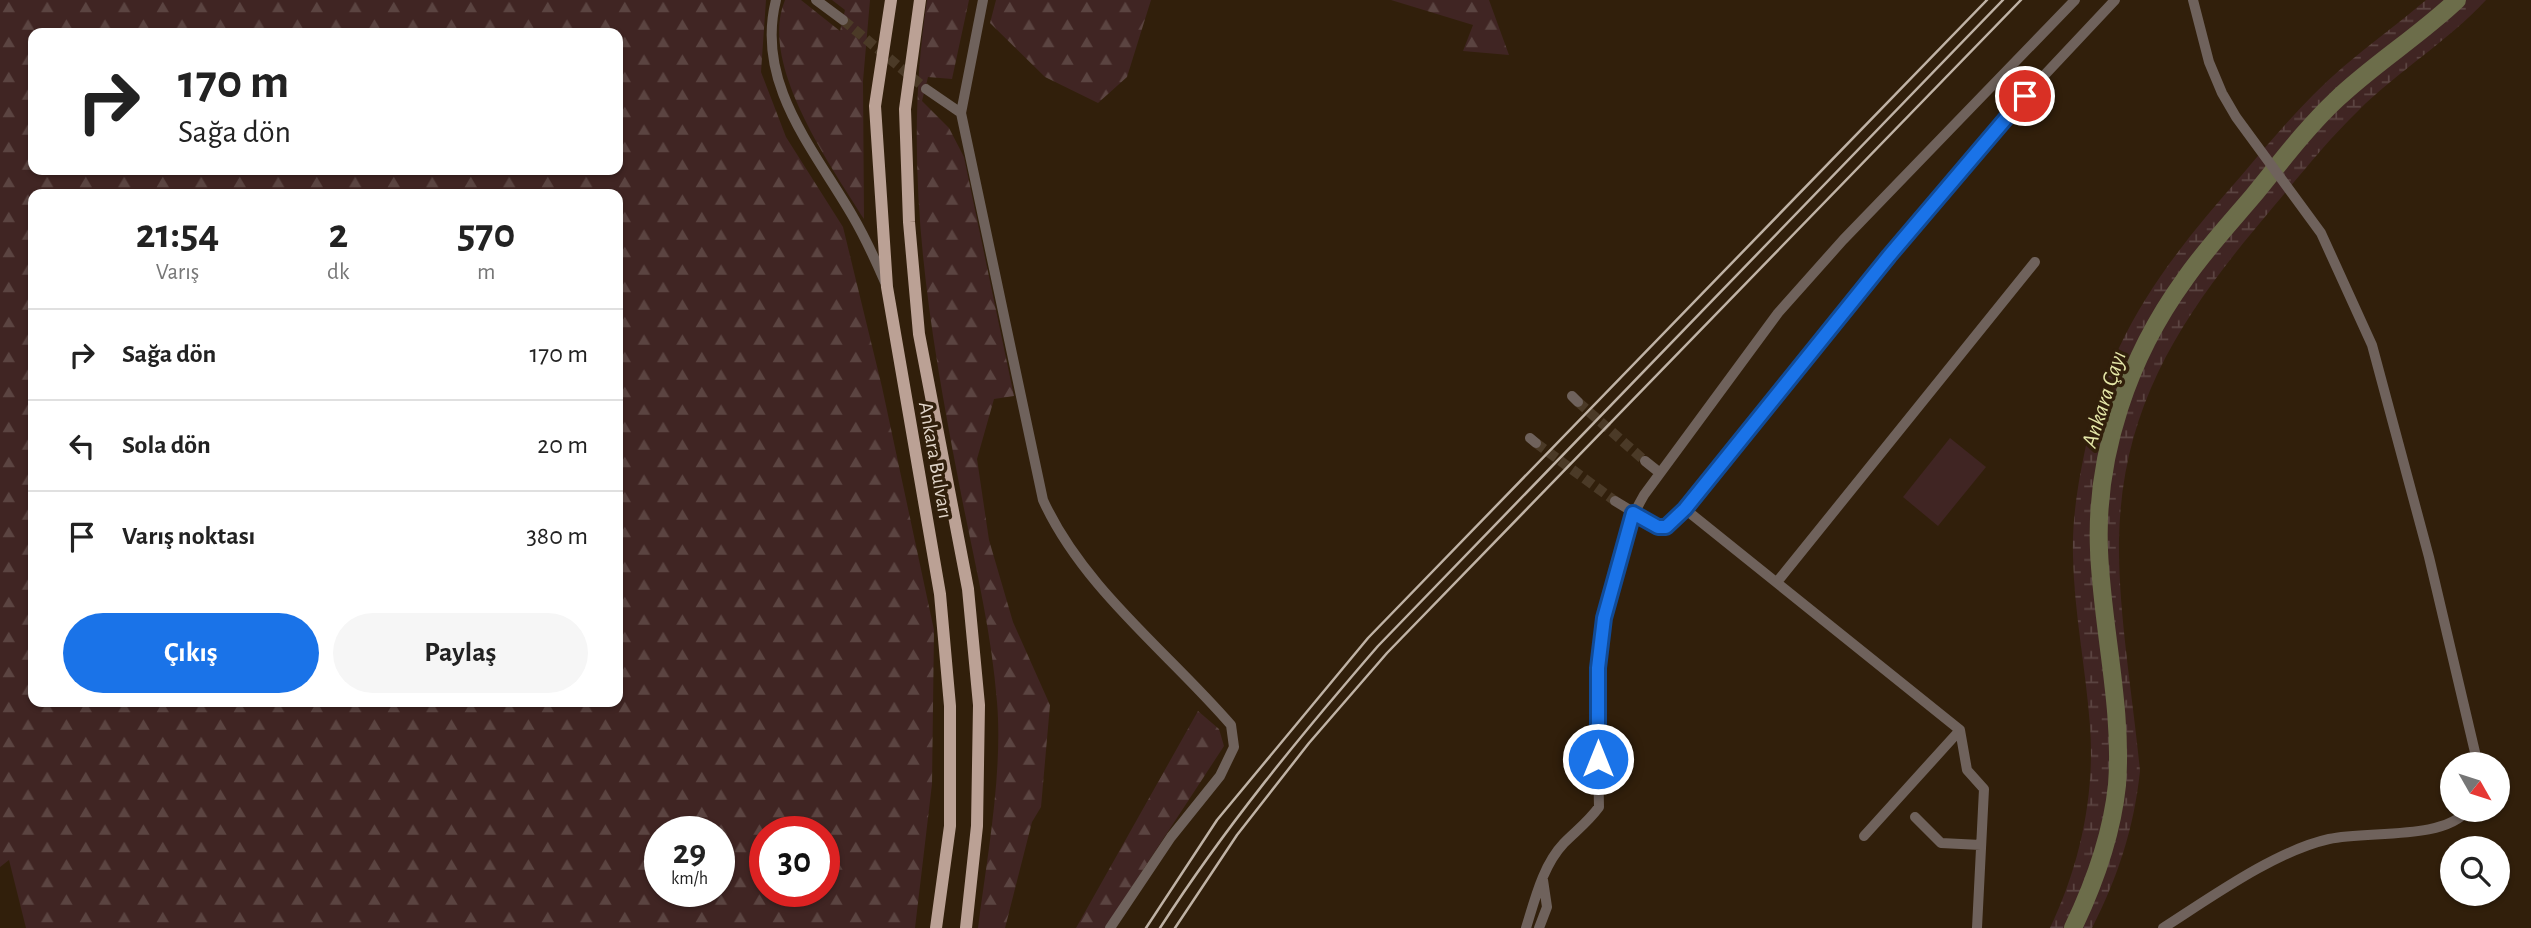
<!DOCTYPE html>
<html lang="tr">
<meta charset="utf-8">
<style>
body{margin:0;font-family:"Alegreya Sans",sans-serif;background:#f6f6f6;color:#222;height:100vh;display:flex;flex-direction:column;font-size:26px;white-space:nowrap}
*{box-sizing:border-box;margin:0}
p{font-size:23px;color:#767676}
.icon{flex:none;width:38px;height:38px;fill:none;stroke:currentColor;stroke-width:2;stroke-linecap:round;stroke-linejoin:round}
.map{position:relative;flex:1;overflow:hidden}
.details{position:absolute;left:28px;top:189px;width:595px;height:518px;display:flex;flex-direction:column;background:#fff;border-radius:14px;box-shadow:0 2px 5px #0004}
.details>*{flex:none}
.banner{position:absolute;left:28px;top:28px;width:595px;height:147px;border-radius:14px;box-shadow:0 2px 5px #0004;background:#fff;color:#222;overflow:hidden}
.needle{width:46px;rotate:129deg}
.fabs{position:absolute;left:2440px;top:752px;display:grid;gap:14px}
.fabs a{display:grid;place-items:center;width:70px;height:70px;border-radius:50%;background:#fff;box-shadow:0 2px 5px #0004;font-size:35px}
.speed{position:absolute;left:644px;top:816px;display:flex;gap:14px;font-size:35px;font-weight:700;text-align:center}
.speed>*{display:grid;place-content:center;width:91px;height:91px;border-radius:50%;background:#fff;box-shadow:0 2px 5px #0004;line-height:1}
.speed small{font-size:18px;font-weight:400}
.speed .limit{border:10px solid #d22;background:#fff;color:#111}
.pin{position:absolute;display:grid;place-items:center;width:60px;height:60px;color:#fff;margin:-30px;border:4px solid #fff;border-radius:50%;box-shadow:0 2px 7px #0007}
.me{position:absolute;width:77px;margin:-38px;rotate:0deg;stroke-linejoin:round;filter:drop-shadow(0 0 5px #0008)}
.turn{display:flex;align-items:center;gap:24px;height:147px;padding:0 35px;font-size:32px}
.turn .icon{width:91px;height:91px;stroke-width:2.5}
.turn b{display:block;font-size:49px;line-height:60px}
.eta{display:flex;justify-content:space-evenly;align-items:center;height:119px;text-align:center}
.eta b{font-size:42px;font-weight:700;line-height:49px}
.primary-button{display:flex;gap:14px;margin-top:auto;padding:14px 35px}
.primary-button a{flex:1;height:80px;border-radius:42px;background:#1a73e8;color:#fff;font-size:28px;font-weight:700;line-height:80px;text-align:center}
.primary-button a+a{background:#f6f6f6;color:#222}
ul{padding:0;list-style:none}
li{display:flex;align-items:center;gap:21px;height:91px;padding:0 35px;border-top:2px solid #e0e0e0}
li div{flex:1}
li b{display:block;font-size:26px}
li em{font-style:normal}
.map>svg:first-child{display:block}
.green{fill:#402523}
.forest{fill:url(#forest-firs);fill-rule:evenodd}
.wetland{fill:url(#wetland-marsh)}
.lines{fill:none;stroke-linecap:round;stroke-linejoin:round}
.river{stroke:#6c6d4a;stroke-width:18}
.minor-tunnel{stroke:#4b3a27;stroke-width:10;stroke-dasharray:10 5;stroke-linecap:butt}
.minor{stroke:#6f625c;stroke-width:10}
.major{stroke:#bba195;stroke-width:12}
.rail{stroke:#bfb2a5;stroke-width:2.5}
.route-casing{stroke:#114b97;stroke-width:18}
.route{stroke:#1a73e8;stroke-width:12}
.labels{text-anchor:middle;stroke-width:7;stroke-linejoin:round;paint-order:stroke}
.street-label{font-size:21px;fill:#dfd3c7;stroke:#311f0b}
.water-label{font-size:23px;font-style:italic;fill:#e5e7a8;stroke:#311f0b}
</style>
<div class="map">
<svg width="2531" height="928" viewBox="0 0 2531 928">
<defs>
<pattern id="forest-firs" width="22" height="20" patternUnits="userSpaceOnUse" patternTransform="scale(1.75)"><rect width="22" height="20" fill="#402523"/><path d="M5 1l3.5 6h-7zM16 11l3.5 6h-7z" fill="#5b4441"/></pattern>
<pattern id="wetland-marsh" width="20" height="14" patternUnits="userSpaceOnUse" patternTransform="scale(1.75)"><rect width="20" height="14" fill="#402523"/><path d="M1 5h8M5 5V1M11 12h8M15 12V8" fill="none" stroke="#5b4441"/></pattern>
</defs>
<rect width="100%" height="100%" fill="#311f0b"/>
<path class="green" d="M1950 438 1986 467 1938 526 1903 497Z"/>
<path class="forest" d="M0 0H766L761 72 786 137 843 227 882 387 934 630 932 784 915 928H26L9 860 0 867ZM618 33V170H33V33ZM618 194V702H33V194ZM660 831H719V891H660ZM765 831H824V891H765Z
M785 0H801L840 31 845 10 832 0H870L863 81 864 219C831 166 758 64 785 0Z
M927 0H969L952 79 928 77 922 101 949 128 964 157 1014 396 994 399 977 459 989 540 1013 622 1050 705 1041 807 1032 822 1005 928H978C987 857 1003 773 997 702 991 625 972 553 958 478 927 317 902 163 927 0Z
M996 0H1151L1127 77 1098 103 1045 77 990 23Z
M1391 0H1489L1509 55 1463 51 1473 25Z
M1198 711 1219 729 1224 746 1105 928H1076Z"/>
<path class="wetland" d="M2426 0H2486C2447 42 2398 71 2358 111 2328 140 2301 174 2274 206 2187 309 2122 399 2119 539 2118 613 2133 696 2140 771 2134 828 2118 877 2092 928H2050C2080 865 2095 796 2090 726 2086 669 2074 613 2073 556 2072 522 2077 489 2084 455 2107 339 2164 263 2241 176 2273 138 2305 100 2343 67 2370 44 2399 23 2426 0Z"/>
<g class="lines">
<path class="river" d="M2073 928C2094 884 2112 834 2117 785 2123 707 2102 628 2099 550 2095 454 2129 356 2185 279 2205 250 2230 223 2253 196 2280 163 2306 128 2337 99 2375 63 2419 36 2457 0"/>
<path class="minor-tunnel" d="M843 20 926 89
M1578 402 1645 461
M1536 443 1615 501"/>
<path class="minor" d="M776 0C755 83 813 148 852 215 865 237 875 259 885 282
M816 0 843 20
M983 0 961 113 1043 500C1083 588 1168 652 1231 725L1234 747 1220 776 1171 837 1110 928
M2193 0 2209 62 2222 93 2236 117 2321 233 2372 345 2429 557 2478 765
M926 89 961 113
M1572 396 1578 402
M1530 438 1536 443
M1645 461 1660 473
M1615 501 1658 527 1666 526 1685 509
M1777 582 2035 262
M1915 817 1941 843 1981 845
M1864 836 1960 730
M1526 928C1535 899 1543 865 1564 843 1577 830 1588 822 1599 807 1597 704 1590 589 1644 495L1778 313 1843 240 2075 0
M1539 928 1547 907 1543 880
M1977 928 1984 789 1967 770 1960 730 1685 509 1889 256 2007 115 2115 0
M2163 928C2210 898 2275 851 2329 839 2368 830 2442 841 2468 810"/>
<path class="major" d="M891 0 875 106 887 287 940 594 950 706V826L936 928
M920 0 905 109 909 222 919 334 968 589 979 705 977 826 966 928"/>
<path class="rail" d="M1146 928 1217 820 1368 638 1987 0
M1160 928C1225 827 1300 736 1378 646L2003 0
M1175 928 1237 835 1309 743 1387 653 2021 0"/>
</g>
<g class="lines">
<g class="route-casing">
<path id="route" d="M1598 759V668L1604 618 1633 513 1658 527H1666L1685 509 1889 256 2025 96"/>
</g>
<use href="#route" class="route"/>
</g>
<g class="labels">
<g class="street-label">
<text transform="translate(936 460) rotate(80)" y="7">Ankara Bulvarı</text>
</g>
<g class="water-label">
<text transform="translate(2103 399) rotate(-72)" y="8">Ankara Çayı</text>
</g>
</g>
</svg>
<div class="fabs">
<a><svg class="needle" viewBox="-14 -14 28 28"><path d="M0-13l5 13h-10z" fill="#e53935"/><path d="M0 13l5-13h-10z" fill="#767676"/></svg></a>
<a><svg class="icon" aria-label="search" viewBox="0 0 24 24"><circle cx="10" cy="10" r="6"/><path d="M15 15l6 6"/></svg></a>
</div>
<div class="speed"><div>29<small>km/h</small></div><div class="limit">30</div></div>
<div class="pin" style="left:2025px;top:96px;background:#d93025"><svg class="icon" aria-label="arrive" viewBox="0 0 24 24"><path d="M6 21V4h12l-3 4 3 4H6"/></svg></div>
<svg class="me" style="left:1598px;top:759px" viewBox="-20 -20 40 40"><circle r="17" fill="#1a73e8" stroke="#fff" stroke-width="3"/><path d="M0-11L8 9 0 5-8 9z" fill="#fff"/></svg>
<div class="banner">
<div class="turn"><svg class="icon" aria-label="right" viewBox="0 0 24 24"><path d="M7 20v-9h11M14 6l5 5-5 5"/></svg><div><b>170 m</b>Sağa dön</div></div>
</div>
<section class="details">
<div class="eta">
<div><b>21:54</b><p>Varış</p></div>
<div><b>2</b><p>dk</p></div>
<div><b>570</b><p>m</p></div>
</div>
<ul>
<li><svg class="icon" aria-label="right" viewBox="0 0 24 24"><path d="M7 20v-9h11M14 6l5 5-5 5"/></svg><div><b>Sağa dön</b></div><em>170 m</em></li>
<li><svg class="icon" aria-label="left" viewBox="0 0 24 24"><path d="M17 20v-9H6M10 6l-5 5 5 5"/></svg><div><b>Sola dön</b></div><em>20 m</em></li>
<li><svg class="icon" aria-label="arrive" viewBox="0 0 24 24"><path d="M6 21V4h12l-3 4 3 4H6"/></svg><div><b>Varış noktası</b></div><em>380 m</em></li>
</ul>
<div class="primary-button"><a>Çıkış</a><a>Paylaş</a></div>
</section>
</div>
